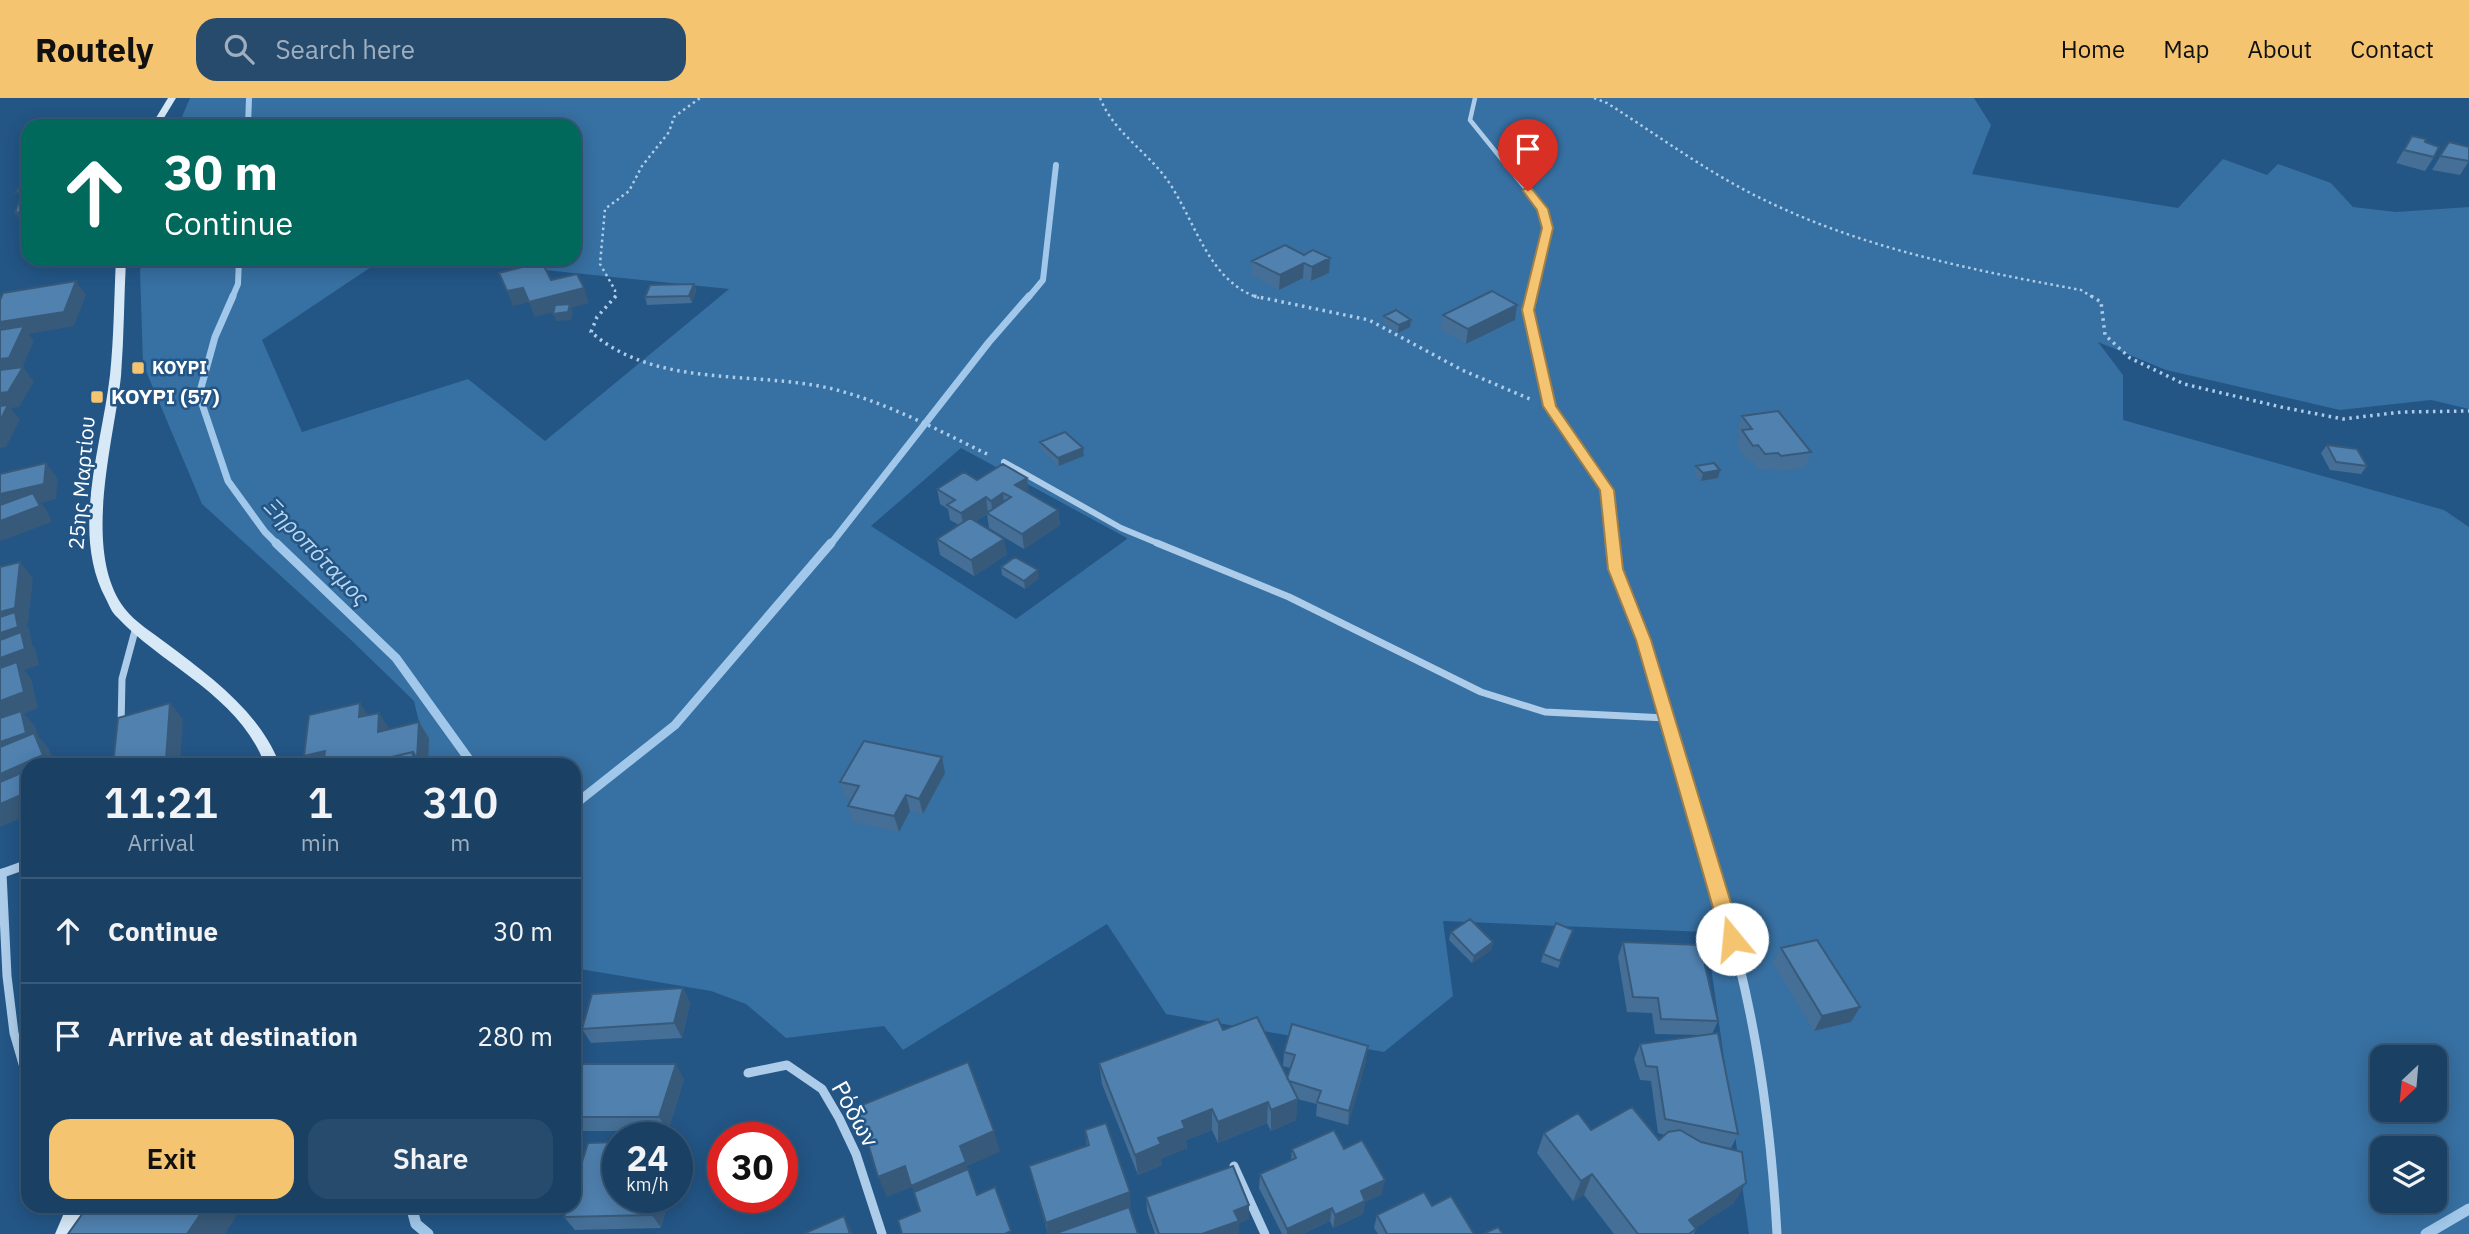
<!DOCTYPE html>
<meta charset="utf-8">
<style>
body{margin:0;font-family:"IBM Plex Sans",sans-serif;background:#274b6d;color:#f1f3f6;height:100vh;display:flex;flex-direction:column;font-size:26px;white-space:nowrap}
*{box-sizing:border-box;margin:0}
p{font-size:23px;color:#9fafbf}
.icon{flex:none;width:38px;height:38px;fill:none;stroke:currentColor;stroke-width:2;stroke-linecap:round;stroke-linejoin:round}
.map{position:relative;flex:1;overflow:hidden}
.details{position:absolute;left:21px;top:660px;width:560px;height:455px;display:flex;flex-direction:column;background:#1a4064;border-radius:21px;box-shadow:0 4px 18px #0003,0 0 0 2px #385978}
.details>*{flex:none}
.banner{position:absolute;left:21px;top:21px;width:560px;height:147px;border-radius:21px;box-shadow:0 4px 18px #0003,0 0 0 2px #385978;background:#00695c;color:#fff;overflow:hidden}
.needle{width:46px;rotate:206deg}
.buttons{position:absolute;left:2370px;top:947px;display:grid;gap:14px}
.buttons a{display:grid;place-items:center;width:77px;height:77px;border-radius:14px;background:#1a4064;box-shadow:0 4px 18px #0003,0 0 0 2px #385978;font-size:35px}
.speed{position:absolute;left:602px;top:1024px;display:flex;gap:14px;font-size:35px;font-weight:700;text-align:center}
.speed>*{display:grid;place-content:center;width:91px;height:91px;border-radius:50%;background:#1a4064;box-shadow:0 4px 18px #0003,0 0 0 2px #385978;line-height:1}
.speed small{font-size:18px;font-weight:400}
.speed .limit{border:10px solid #d22;background:#fff;color:#111}
.pin{position:absolute;display:grid;place-items:center;width:60px;height:60px;color:#fff;margin:-72px -30px;border-radius:50% 50% 50% 0;rotate:-45deg;box-shadow:0 0 7px #0007}
.pin .icon{rotate:45deg}
.me{position:absolute;width:77px;margin:-38px;rotate:343deg;stroke-linejoin:round;filter:drop-shadow(0 0 5px #0008)}
.turn{display:flex;align-items:center;gap:24px;height:147px;padding:0 28px;font-size:32px}
.turn .icon{width:91px;height:91px;stroke-width:2.5}
.turn b{display:block;font-size:49px;line-height:60px}
.eta{display:flex;justify-content:space-evenly;align-items:center;height:119px;text-align:center}
.eta b{font-size:42px;font-weight:600;line-height:49px}
.primary-button{display:flex;gap:14px;margin-top:auto;padding:14px 28px}
.primary-button a{flex:1;height:80px;border-radius:21px;background:#f4c470;color:#111;font-size:28px;font-weight:600;line-height:80px;text-align:center}
.primary-button a+a{background:#274b6d;color:#f1f3f6}
ul{padding:0;list-style:none}
li{display:flex;align-items:center;gap:21px;height:105px;padding:0 28px;border-top:2px solid #385978}
li div{flex:1}
li b{display:block;font-size:26px}
li em{font-style:normal}
header{display:flex;align-items:center;gap:42px;box-sizing:border-box;height:98px;padding:0 35px;background:#f4c470;color:#111}
header strong{font-size:33px}
nav{display:flex;gap:38px;margin-inline-start:auto;font-size:24px}
.search{width:490px;height:63px;background:#274b6d;display:flex;align-items:center;gap:18px;box-sizing:border-box;padding:0 24px;border-radius:21px;color:#9fafbf;font-size:26px}
.map>svg:first-child{display:block}
.green{fill:#3770a2;fill-rule:evenodd}
.lines{fill:none;stroke-linecap:round;stroke-linejoin:round}
.stream-far3{stroke:#a1c8ea;stroke-width:6}
.stream-far2{stroke:#a1c8ea;stroke-width:7}
.stream-far1{stroke:#a1c8ea;stroke-width:9}
.stream{stroke:#a1c8ea;stroke-width:11}
.path-far1{stroke:#adcce9;stroke-width:2.5;stroke-dasharray:2.5 3.5;stroke-linecap:butt}
.path{stroke:#adcce9;stroke-width:3.5;stroke-dasharray:2.5 4.5;stroke-linecap:butt}
.street-far3{stroke:#adcce9;stroke-width:4.5}
.street-far2{stroke:#adcce9;stroke-width:6}
.street-far1{stroke:#adcce9;stroke-width:7}
.street{stroke:#adcce9;stroke-width:9}
.secondary{fill:#d7e8f7;fill-rule:evenodd}
.wall{fill:#456f96}
.shaded-wall{fill:#385a7a}
.building{fill:#5081af;stroke:#385a7a;stroke-width:2}
.route{fill:#f4c470;stroke:#9f7f49;stroke-width:2}
.poi-dot{fill:#f4c470;stroke:#235585;stroke-width:2.5}
.labels{text-anchor:middle;stroke-width:5;stroke-linejoin:round;paint-order:stroke}
.far-poi-label{font-size:18px;font-weight:bold;fill:#fff;stroke:#235585;text-anchor:start}
.poi-label{font-size:21px;font-weight:bold;fill:#fff;stroke:#235585;text-anchor:start}
.street-label{font-size:21px;fill:#fff;stroke:#235585}
.water-label{font-size:23px;font-style:italic;fill:#b8d6f0;stroke:#235585}
.near-street-label{font-size:24px;fill:#fff;stroke:#235585}
</style>
<header>
<strong>Routely</strong>
<div class="search"><svg class="icon" aria-label="search" viewBox="0 0 24 24"><circle cx="10" cy="10" r="6"/><path d="M15 15l6 6"/></svg>Search here</div>
<nav><a>Home</a><a>Map</a><a>About</a><a>Contact</a></nav>
</header>
<div class="map">
<svg width="2469" height="1136" viewBox="0 0 2469 1136">
<rect width="100%" height="100%" fill="#235585"/>
<path class="green" d="M190 0H1974L1991 27 1972 76 2178 110 2223 61 2267 77 2278 66 2331 85 2353 109 2396 114 2469 109V311L2431 302 2340 312 2166 272 2098 244 2123 277V322L2444 412 2469 429V1136H1749L1706 834 1443 823 1453 898 1384 954 1166 916 1107 826 903 952 884 928 786 940 746 906 711 893 574 870V667H429L414 603 351 542 202 406 143 266 140 173 143 161H383L262 242 302 334 468 281 545 343 729 191 535 171 503 161H574V28H178ZM961 350 1127 440V441L1016 521 871 428ZM2382 959H2434V1012H2382ZM2382 1050H2434V1102H2382Z"/>
<g class="lines">
<path class="stream-far3" d="M248 28 249 0
M232 200 238 186 239 161
M1028 200 1043 182 1056 67"/>
<path class="stream-far2" d="M233 198 215 239 199 297 228 383 265 434 278 447
M830 447 989 244 1029 198"/>
<path class="stream-far1" d="M276 445 396 560 473 667
M574 707 675 627 831 445"/>
<path class="stream" d="M411 1108 416 1126 428 1136
M2426 1136 2469 1111"/>
<path class="path-far1" d="M1100 0C1114 35 1147 53 1168 83 1196 124 1208 183 1259 200
M1594 0 1607 5C1662 40 1715 80 1775 107 1871 152 1977 173 2081 192L2094 200
M615 200V192L600 166 605 111 629 93 642 68 669 34 674 19 700 0"/>
<path class="path" d="M616 198 597 219 591 234C656 291 753 272 833 291 888 305 940 333 991 358
M1254 198 1369 222 1462 272 1532 302
M2091 198 2101 204 2105 237 2130 260 2184 286 2281 309 2343 321 2402 314 2469 313"/>
<path class="street-far3" d="M1475 0 1470 22 1542 111 1548 129 1531 200"/>
<path class="street-far2" d="M1531 198 1528 212 1550 308 1607 392 1613 447
M1004 364 1121 430 1162 447"/>
<path class="street-far1" d="M1157 445 1289 499 1481 594 1545 614 1666 620
M1613 445 1616 471 1643 542 1706 754
M121 629 122 581 136 529"/>
<path class="street" d="M1706 752C1717 790 1730 828 1739 866 1761 955 1772 1045 1777 1136
M2 775 7 878 14 935 28 983
M0 776 28 766
M748 975 787 967 822 991 839 1020 856 1056 882 1136
M1234 1068 1265 1136"/>
<path class="secondary" d="M168 0H176L159 28H151Z
M116 161H126C124 200 124 239 121 278 114 343 81 454 125 511 135 524 153 535 166 545 211 579 259 613 280 667H265C239 597 165 570 117 519 112 515 109 507 106 501 70 434 102 348 110 277 114 239 114 200 116 161Z
M67 1108H87L75 1136H55Z"/>
</g>
<path class="wall" d="M2412 38 2425 44 2434 59 2425 73 2396 65Z
M2449 44 2469 63 2460 77 2432 72Z
M1285 147 1329 175 1311 183 1303 180 1279 192 1252 177V163Z
M694 186 696 193 692 205 647 207 645 199Z
M1517 207 1515 222 1466 246 1441 232 1443 217Z
M1384 218 1411 222 1410 229 1398 235 1383 225Z
M1742 318 1811 354 1805 370 1775 373 1773 370 1759 372 1752 363H1748L1737 348 1740 338 1737 333Z
M1040 344 1083 350 1084 358 1059 368 1041 352Z
M2327 347 2367 368 2361 376 2330 372 2321 355Z
M1696 368 1720 372 1718 380 1701 383 1694 376Z
M977 382 1029 395 1058 412 1060 427 1024 451 989 430 987 416 976 423 1007 456 974 478 940 457 937 441 959 427 950 422 948 411 940 406 937 391Z
M1001 469 1039 480 1025 491 1002 477Z
M945 675 923 716 910 713 899 734 853 724 848 708 852 701 845 700 840 684Z
M1573 832 1558 870 1541 864 1543 856Z
M1451 834 1493 844 1491 852 1472 865 1449 842Z
M1623 844 1718 923 1712 936 1738 1036 1731 1050 1700 1044 1734 1105 1695 1130 1696 1131 1694 1136H1614L1584 1097 1573 1103 1537 1055 1544 1035 1591 1032 1659 1042 1665 1037 1658 1035 1651 983 1640 982 1634 961 1640 946 1702 937 1655 936 1652 915 1627 914 1618 859Z
M1781 850 1860 909 1851 924 1814 933 1773 865Z
M683 890 690 905 682 940 591 945 582 931Z
M1223 932 1287 980 1290 970 1283 968 1284 954 1366 963 1348 1027 1316 1018 1317 1006 1297 1001 1296 1022 1271 1033 1267 1025 1218 1045 1212 1032 1186 1042 1187 1050 1162 1060V1067L1138 1077 1102 986 1099 965Z
M574 966 684 981 668 1033H574Z
M1085 1032 1131 1108 1054 1136H1048L1029 1068 1087 1048Z
M1292 1051H1344L1382 1096 1365 1104 1363 1116 1333 1130 1330 1123 1303 1136H1282L1259 1090 1260 1076 1291 1062Z
M618 1099H669L661 1130 575 1132 564 1119Z
M1146 1099 1249 1107V1121L1239 1125V1136H1155L1147 1113Z
M1432 1108 1474 1136H1378L1374 1130 1377 1117Z"/>
<path class="shaded-wall" d="M28 112V128L25 129 15 115Z
M1330 160 1329 175 1311 183 1312 169Z
M1304 165 1303 180 1279 192 1280 177Z
M76 183 86 197 74 228 29 236 34 243 22 270 23 269 34 284 19 309 11 310 20 322 6 349 0 350V224Z
M694 186 696 193 692 205 689 198Z
M523 190 529 204 513 208 507 193Z
M584 190 589 205 571 210 573 214 571 222 556 223 553 216 569 210 535 219 529 204Z
M1517 207 1515 222 1466 246 1468 231Z
M1411 222 1410 229 1398 235 1399 227Z
M1083 350 1084 358 1059 368 1058 360Z
M46 365 58 381 56 401 41 405 46 411 52 424 1 443 0 442V396Z
M1720 372 1718 380 1701 383 1703 375Z
M1027 380 1029 395 1015 387Z
M1003 395 1005 410 993 418 991 403Z
M986 399 988 415 964 431 961 415Z
M1058 412 1060 427 1024 451 1022 436Z
M1004 441 1007 456 974 478 971 462Z
M20 464 33 480 28 526H26L29 530 32 545H31L35 550 39 567 24 572 31 580 38 610 24 616 35 628 38 638 49 651 55 667H28V686L0 699V514Z
M1038 472 1039 480 1025 491 1024 483Z
M170 605 183 621 180 667H151Z
M360 605 371 621 359 619Z
M379 615 389 630 388 650 378 634Z
M419 624 429 640 428 667H394L413 654Z
M325 653 335 667H311L304 658Z
M942 659 945 675 923 716 919 701Z
M28 694V717L0 729V706Z
M906 697 910 713 899 734 894 718Z
M1493 844 1491 852 1472 865 1474 858Z
M683 890 690 905 682 940 674 925Z
M1860 909 1851 924 1814 933 1822 918Z
M1368 948 1366 963 1348 1027 1349 1013Z
M676 966 684 981 668 1033 659 1019Z
M1298 1001 1296 1022 1271 1033V1012Z
M1268 1004 1267 1025 1218 1045V1024Z
M1212 1011V1032L1186 1042 1187 1050 1162 1060V1067L1138 1077 1135 1057 1182 1023Z
M994 1033 1000 1054 967 1068 972 1085 919 1108 912 1089 887 1099 878 1079 905 1068 960 1048Z
M677 1052 681 1057 677 1069Z
M1592 1076 1584 1097 1573 1103 1581 1083Z
M1385 1082 1382 1096 1365 1104 1363 1116 1333 1130 1335 1117 1361 1093Z
M1746 1085 1734 1105 1687 1136 1689 1122Z
M1130 1094 1131 1108 1054 1136H1048L1046 1125Z
M657 1099H669L661 1130 652 1117Z
M1249 1107V1121L1239 1125V1136H1202L1234 1113Z
M206 1108H243L225 1136H187Z
M1332 1110 1330 1123 1303 1136H1287V1131Z
M844 1118 853 1136H850Z"/>
<path class="building" d="M2412 38 2426 41 2425 44 2439 49 2434 59 2404 52Z
M2449 44 2469 49V63L2440 58Z
M28 79V112L15 115 23 93 16 94Z
M1285 147 1304 157 1313 152 1330 160 1312 169 1304 165 1280 177 1252 163Z
M542 164 551 182 577 176 584 190 529 204 523 190 507 193 499 175Z
M76 183 64 214 0 224V202L3 195Z
M694 186 689 198 645 199 650 187Z
M1492 193 1517 207 1468 231 1443 217Z
M570 206 568 214 553 216 555 207Z
M1396 212 1411 222 1399 227 1384 218Z
M24 228 9 260 0 261V232Z
M23 269 8 294 0 295V272Z
M8 307 0 323V308Z
M1778 313 1811 354 1781 358 1778 355 1765 356 1758 347 1753 348 1742 332 1752 331 1742 318Z
M1065 334 1083 350 1058 360 1040 344Z
M2327 347 2357 351 2367 368 2336 364Z
M46 365 44 386 0 396V376Z
M1714 365 1720 372 1703 375 1696 368Z
M1003 366 1027 380 1015 387 1058 412 1022 436 987 415 1011 399 1003 395 991 403 986 399 961 415 947 407 955 402 937 391 964 374 977 382Z
M33 395 40 408 0 423V407Z
M970 420 1004 441 971 462 937 441Z
M1015 459 1038 472 1024 483 1001 469Z
M20 464 15 510 0 514V469Z
M15 514 18 529 0 535V519Z
M21 534 25 551 0 560V542Z
M17 564 24 594 0 603V570Z
M170 605 166 662 151 667H113L118 620Z
M360 605 359 619 379 615 378 634 419 624 417 661 413 654 358 667H323L325 653 304 658 309 617Z
M21 613 26 635 0 644V620Z
M34 635 43 657 0 676V649Z
M864 643 942 659 919 701 906 697 894 718 848 708 859 688 840 684Z
M413 654 412 667H358Z
M28 672V694L0 706V684Z
M1470 821 1493 844 1474 858 1451 834Z
M1556 825 1573 832 1560 863 1543 856Z
M1817 842 1860 909 1822 918 1781 850Z
M1623 844 1700 847 1718 923 1661 921 1658 900 1633 899Z
M683 890 674 925 582 931 592 896Z
M1257 919 1298 1001 1271 1012 1268 1004 1218 1024 1212 1011 1182 1023 1185 1030 1158 1040 1161 1046 1135 1057 1099 965 1218 921 1223 932Z
M1292 926 1368 948 1349 1013 1317 1004 1321 993 1289 983 1287 980 1295 957 1284 954Z
M1718 935 1738 1036 1665 1021 1657 969 1646 968 1640 946Z
M968 964 994 1033 960 1048 966 1064 911 1088 905 1068 878 1079 857 1009Z
M574 966H676L659 1019H574Z
M1632 1009 1659 1042 1668 1034 1680 1032 1701 1044 1742 1054 1746 1085 1689 1122 1696 1131 1689 1136H1638L1592 1076 1581 1083 1544 1035 1578 1015 1591 1032Z
M1106 1025 1130 1094 1046 1125 1029 1068 1089 1047 1085 1032Z
M1334 1032 1344 1051 1362 1042 1385 1082 1361 1093 1365 1103 1335 1117 1332 1110 1287 1131 1260 1076 1296 1060 1292 1051Z
M618 1044V1099H657L652 1117 564 1119 568 1108H574V1089L588 1045Z
M1233 1068 1249 1107 1234 1113 1239 1123 1202 1136H1159L1146 1099Z
M968 1071 977 1097 995 1089 1011 1133 1005 1136H902L898 1122 920 1113 914 1094Z
M1424 1094 1432 1108 1451 1098 1474 1136H1387L1377 1117Z
M88 1108H206L187 1136H68Z
M1129 1109 1138 1136H1054Z
M844 1118 850 1136H803Z
M1498 1129 1503 1136H1483Z"/>
<path class="route" d="M1524 91H1532L1548 111 1553 130 1534 212 1556 308 1614 392 1623 471 1651 542 1742 841 1739 846 1732 849 1725 846 1722 841 1636 542 1608 471 1600 392 1543 308 1522 212 1542 130 1537 112 1523 93Z"/>
<g class="poi-dot">
<rect x="131" y="263" width="14" height="14" rx="3.5"/>
<rect x="90" y="292" width="14" height="14" rx="3.5"/>
</g>
<g class="labels">
<g class="far-poi-label">
<text x="152" y="276">ΚΟΥΡΙ</text>
</g>
<g class="poi-label">
<text x="111" y="306">ΚΟΥΡΙ (57)</text>
</g>
<g class="street-label">
<text transform="translate(82 385) rotate(-85)" y="7">25ης Μαρτίου</text>
</g>
<g class="water-label">
<text transform="translate(317 454) rotate(46)" y="8">Ξηροπόταμος</text>
</g>
<g class="near-street-label">
<text transform="translate(855 1016) rotate(61)" y="8">Ρόδων</text>
</g>
</g>
</svg>
<div class="buttons">
<a><svg class="needle" viewBox="-14 -14 28 28"><path d="M0-13l5 13h-10z" fill="#e53935"/><path d="M0 13l5-13h-10z" fill="#9fafbf"/></svg></a>
<a><svg class="icon" aria-label="layers" viewBox="0 0 24 24"><path d="M12 4l9 5-9 5-9-5zM3 14l9 5 9-5"/></svg></a>
</div>
<div class="speed"><div>24<small>km/h</small></div><div class="limit">30</div></div>
<div class="pin" style="left:1528px;top:93px;background:#d93025"><svg class="icon" aria-label="arrive" viewBox="0 0 24 24"><path d="M6 21V4h12l-3 4 3 4H6"/></svg></div>
<svg class="me" style="left:1732px;top:841px" viewBox="-20 -20 40 40"><circle r="19" fill="#fff"/><path d="M0-13L10 11 0 6-10 11z" fill="#f4c470"/></svg>
<div class="banner">
<div class="turn"><svg class="icon" aria-label="ahead" viewBox="0 0 24 24"><path d="M12 20V5M6 11l6-6 6 6"/></svg><div><b>30 m</b>Continue</div></div>
</div>
<section class="details">
<div class="eta">
<div><b>11:21</b><p>Arrival</p></div>
<div><b>1</b><p>min</p></div>
<div><b>310</b><p>m</p></div>
</div>
<ul>
<li><svg class="icon" aria-label="ahead" viewBox="0 0 24 24"><path d="M12 20V5M6 11l6-6 6 6"/></svg><div><b>Continue</b></div><em>30 m</em></li>
<li><svg class="icon" aria-label="arrive" viewBox="0 0 24 24"><path d="M6 21V4h12l-3 4 3 4H6"/></svg><div><b>Arrive at destination</b></div><em>280 m</em></li>
</ul>
<div class="primary-button"><a>Exit</a><a>Share</a></div>
</section>
</div>
